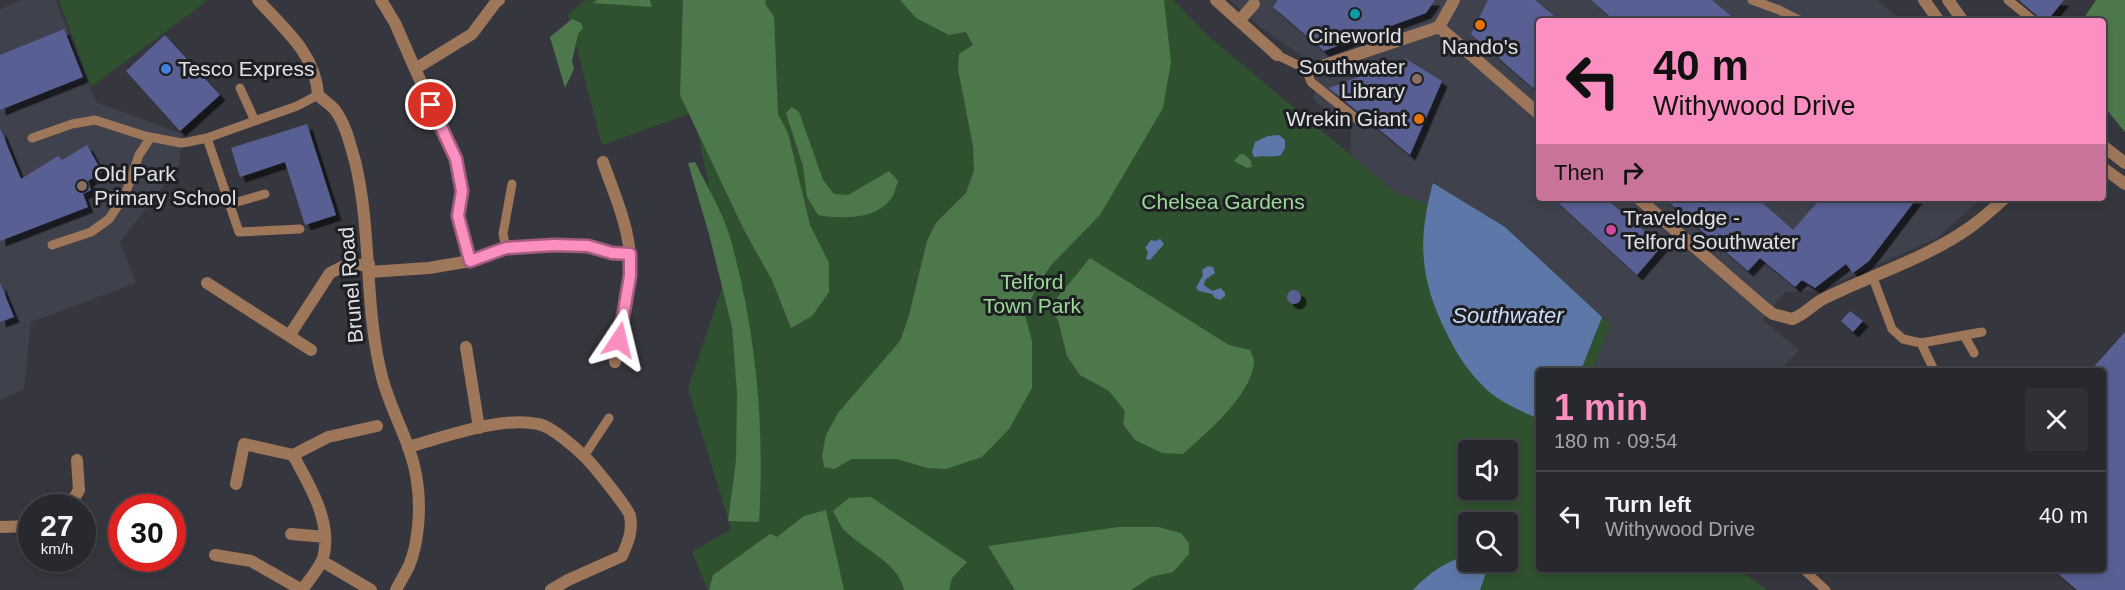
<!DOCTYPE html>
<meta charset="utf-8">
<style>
body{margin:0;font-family:Helvetica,sans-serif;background:#303136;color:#f1f3f6;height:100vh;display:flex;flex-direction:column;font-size:22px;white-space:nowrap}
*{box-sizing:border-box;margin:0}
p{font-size:20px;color:#a5a6aa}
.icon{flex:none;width:33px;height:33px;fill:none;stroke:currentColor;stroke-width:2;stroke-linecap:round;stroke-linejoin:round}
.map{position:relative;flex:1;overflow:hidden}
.drawer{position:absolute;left:1536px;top:368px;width:570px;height:204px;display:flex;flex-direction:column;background:#28292e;border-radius:6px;box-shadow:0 3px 9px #0003,0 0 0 2px #44454a}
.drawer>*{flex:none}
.banner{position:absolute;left:1536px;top:18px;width:570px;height:183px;border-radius:6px;box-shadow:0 3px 9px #0003,0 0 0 2px #44454a;background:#fc8fc1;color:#111;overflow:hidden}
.tools{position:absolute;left:1458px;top:440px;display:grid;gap:12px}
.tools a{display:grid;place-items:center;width:60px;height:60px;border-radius:6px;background:#28292e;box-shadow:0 3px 9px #0003,0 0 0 2px #44454a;font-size:30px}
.speed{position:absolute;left:18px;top:494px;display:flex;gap:12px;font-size:30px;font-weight:700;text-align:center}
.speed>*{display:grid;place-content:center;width:78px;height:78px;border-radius:50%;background:#28292e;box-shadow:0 3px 9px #0003,0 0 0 2px #44454a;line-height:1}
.speed small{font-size:15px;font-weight:400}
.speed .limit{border:9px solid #d22;background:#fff;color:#111}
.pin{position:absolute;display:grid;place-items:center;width:51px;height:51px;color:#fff;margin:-26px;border:3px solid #fff;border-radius:50%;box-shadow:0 2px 6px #0007}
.me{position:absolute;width:66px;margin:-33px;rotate:10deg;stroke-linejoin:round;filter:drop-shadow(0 0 4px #0008)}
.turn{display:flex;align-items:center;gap:21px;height:126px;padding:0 18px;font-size:27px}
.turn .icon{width:78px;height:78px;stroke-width:2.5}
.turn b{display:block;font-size:42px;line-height:51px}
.then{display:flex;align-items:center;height:57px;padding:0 18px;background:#0003;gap:12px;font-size:22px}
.round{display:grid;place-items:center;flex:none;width:63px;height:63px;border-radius:6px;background:#303136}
.overview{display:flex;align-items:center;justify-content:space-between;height:102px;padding:0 18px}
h1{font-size:36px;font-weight:700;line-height:45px;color:#fc8fc1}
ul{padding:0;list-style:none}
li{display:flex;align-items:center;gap:18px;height:90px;padding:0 18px;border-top:2px solid #44454a}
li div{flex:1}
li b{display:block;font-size:22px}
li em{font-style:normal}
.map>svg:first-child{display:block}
.built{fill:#3f414d}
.green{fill:#30512f;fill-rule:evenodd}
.forest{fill:#4d784b}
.water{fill:#5c77a8}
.building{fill:#585f92;filter:url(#shadow)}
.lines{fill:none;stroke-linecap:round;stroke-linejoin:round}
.service{stroke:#9e765a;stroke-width:9}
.pedestrian{stroke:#9e765a;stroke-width:12}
.minor{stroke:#9e765a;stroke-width:12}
.tertiary{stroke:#9e765a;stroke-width:12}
.route-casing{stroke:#a45d7d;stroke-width:15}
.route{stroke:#fc8fc1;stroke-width:10}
.culture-dot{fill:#0f9aa8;stroke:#1e1f22;stroke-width:2}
.food-dot{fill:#e8710a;stroke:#1e1f22;stroke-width:2}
.shop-dot{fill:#3f7fe0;stroke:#1e1f22;stroke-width:2}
.education-dot{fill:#8d6e63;stroke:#1e1f22;stroke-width:2}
.hotel-dot{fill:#d1479c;stroke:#1e1f22;stroke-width:2}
.labels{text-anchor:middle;stroke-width:6;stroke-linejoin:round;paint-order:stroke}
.poi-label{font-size:21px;fill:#e2e2e6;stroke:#1e1f22;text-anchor:start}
.park-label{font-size:21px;fill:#9ad996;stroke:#1e1f22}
.street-label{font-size:21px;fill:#e2e2e6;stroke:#1e1f22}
.water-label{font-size:22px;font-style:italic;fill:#ccddfa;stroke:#1e1f22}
</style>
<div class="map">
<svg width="2125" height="590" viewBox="0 0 2125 590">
<defs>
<filter id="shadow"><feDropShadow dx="5.5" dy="5.5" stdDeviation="0" flood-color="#0009"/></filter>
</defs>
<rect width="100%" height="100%" fill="#36373e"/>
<path class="built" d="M22 0H56L96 102 182 134 179 166 120 242 136 283 31 322 24 389 0 400V9Z
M1230 0H1877L1902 21H1539V198H1982L1937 238 1821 290 1785 292 1763 320 1799 350 1781 370H1592L1611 325 1505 227 1433 183 1427 204 1396 193 1351 156V131L1313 99 1317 81 1304 58 1260 27Z"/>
<path class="green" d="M59 0H208L91 87Z
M586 0H1173L1206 34 1396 193 1427 204 1433 183 1505 227 1611 325 1592 370H1539V568L1738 569 1767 590H708L692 552 731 529 688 388 722 288 718 232 694 112 602 145 568 14ZM1468 450H1508V489H1468ZM1468 522H1508V561H1468Z"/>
<path class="forest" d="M597 0H650L652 7 593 3Z
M683 0H766L765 4 774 16 778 114 788 133 810 225 829 263V292L812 316 791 328 772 280 744 230 680 95Z
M900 0H1164L1171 62 1163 108 1100 215 1052 264 1037 285 1025 315 1032 341V388L1009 429 982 457 946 469 927 468 897 459H852L834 469 824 467 822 455 826 435 838 413 900 341 908 319 927 241 936 223 966 193 974 170 973 146 958 69 959 54 973 45 966 32 949 35 916 18Z
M2096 0H2125V132L2106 109 2103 100V21H2082Z
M572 19 581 23 583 28 578 34 572 61 574 69 565 88 550 37Z
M792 107 799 112 823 180 834 194 848 195 889 171 898 181C896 186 895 194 891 199 875 220 841 219 818 215L807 197 803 166 786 113Z
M1240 154 1245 155 1251 161 1252 167 1247 168 1234 161Z
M695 162C707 186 722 211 730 237 756 330 765 426 759 522L728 521 736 461 737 393 732 327 709 234 688 163Z
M1090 258 1229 345 1250 350C1252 354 1254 359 1254 363 1250 397 1206 433 1183 454L1162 453 1135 440 1123 424 1125 411 1109 391 1080 375 1067 356 1058 320 1049 308Z
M871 497 967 562 952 578 949 590H904C899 563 863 549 845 531 840 526 837 517 833 511L849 498Z
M826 510 844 590H709L713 575 770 534 777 537 804 516Z
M1118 527H1158L1181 533 1189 543V554L1173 572 1151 577 1131 590H1015L988 546Z"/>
<path class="water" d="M1279 135 1285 140V148L1281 155C1271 158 1263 155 1254 157L1252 152 1255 142 1268 136Z
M1433 183 1505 227 1602 317 1581 370H1539V419C1521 411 1502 403 1487 390 1470 374 1457 355 1447 334 1420 280 1417 241 1433 183Z
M1160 239 1164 244 1150 260 1146 259 1148 252 1145 248 1151 240 1155 241Z
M1208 266 1213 267 1215 273 1205 280 1204 285 1212 291 1221 288 1225 293V296L1220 300 1215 298 1212 294 1199 291 1196 288 1203 275 1202 270Z
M1468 556V561H1490L1480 590H1413C1428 574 1447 560 1468 556Z"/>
<path class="building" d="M1278 0H1435L1426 13 1324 51 1273 7Z
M1488 0H1535L1560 21H1539V81L1533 88 1471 34Z
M1591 0H1712L1737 21H1615Z
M2019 0H2064L2047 21H2043Z
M64 29 83 77 0 110V55Z
M165 35 220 95 180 131 126 71Z
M1406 59 1442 81 1410 155 1329 88Z
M307 124 336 215 305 225 285 162 240 177 231 148Z
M0 128 21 179 58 156 62 160 87 145 102 172 88 181 91 190 83 194 88 207 0 241Z
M1553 198H1605L1662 246 1637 275Z
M1664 198H1757L1793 230 1821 198H1917L1869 261 1853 273 1846 264 1815 288 1802 280 1795 287 1760 258 1748 271Z
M0 283 14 317 0 322Z
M1287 297a7 7 0 1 1 14 0a7 7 0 1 1-14 0Z
M1850 311 1863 321 1853 332 1841 321Z
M2125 332V590H2077L2051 568H2103V370H2091Z"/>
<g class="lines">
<path class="service" d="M1752 0 1779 10 1801 21
M2008 0 2034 21
M1277 55 1306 69 1325 65
M1306 69 1311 82 1358 120
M240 88 255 121
M32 138 72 124 95 120 145 136 181 143 188 142 207 138 297 106 318 95
M207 138 239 232 300 229
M230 204 265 194
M52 245 91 232 109 219 125 195 139 155 151 137
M506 248 503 234 512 184
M1873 278 1892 329 1903 339 1921 343 1934 370
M1964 335 1974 353
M1921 343 1982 332
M584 456 609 418
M1802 568 1826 590"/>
<path class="pedestrian" d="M1454 0 1439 27 1539 114
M1325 65 1439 27
M1638 198 1764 307 1773 314 1792 319"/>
<path class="minor" d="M381 0 395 23 415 69
M1216 0 1277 55
M1239 21 1254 4
M603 162C613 191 628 224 630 256 632 291 621 328 615 362
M470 261 458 216 462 191 456 159 415 69 472 34 496 2 499 0
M369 272 429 268 470 261 506 248 554 245 588 246 612 253 630 254
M207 283 311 350
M1792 319C1804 315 1812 305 1823 299 1871 275 1925 259 1969 228 1982 219 1994 208 2005 198
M289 336 330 273 342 267 369 264
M466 347 479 428
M408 447C445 437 501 416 538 424 551 426 576 448 586 458 593 465 629 509 630 516 633 531 628 542 622 556L568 580 551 590
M236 484 244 444 293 455
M69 507 79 490 77 460
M0 527 32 526
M291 534 325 537
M215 555 251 561 302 590
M322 561 371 590
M302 590C309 580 319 569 323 558 333 523 309 484 293 455L328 437 377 426"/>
<path class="tertiary" d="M258 0C284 29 316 54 318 95 323 100 331 105 335 110 346 125 350 144 355 161 372 231 364 303 381 373 389 409 412 443 417 481 421 506 419 542 409 566 405 574 400 582 396 590
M1924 0 1939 21
M1948 0 1963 21
M2103 146 2125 163
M2103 168 2125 184"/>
</g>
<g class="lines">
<g class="route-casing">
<path id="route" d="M431 105 456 159 462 191 458 216 470 261 506 248 554 245 588 246 612 253 630 254V276L619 340"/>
</g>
<use href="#route" class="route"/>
</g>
<circle class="culture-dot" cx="1355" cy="14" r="6"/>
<g class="food-dot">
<circle cx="1480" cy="25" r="6"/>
<circle cx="1419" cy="119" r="6"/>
</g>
<circle class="shop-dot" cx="166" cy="69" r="6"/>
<g class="education-dot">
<circle cx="1417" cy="79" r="6"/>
<circle cx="82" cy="186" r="6"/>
</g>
<circle class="hotel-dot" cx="1611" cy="230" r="6"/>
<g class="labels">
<g class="poi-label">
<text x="1355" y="43" text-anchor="middle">Cineworld</text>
<text x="1480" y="54" text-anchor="middle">Nando's</text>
<text x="1405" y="74" text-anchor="end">Southwater<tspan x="1405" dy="24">Library</tspan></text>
<text x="178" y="76">Tesco Express</text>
<text x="1407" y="126" text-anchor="end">Wrekin Giant</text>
<text x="94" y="181">Old Park<tspan x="94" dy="24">Primary School</tspan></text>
<text x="1623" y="225">Travelodge -<tspan x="1623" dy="24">Telford Southwater</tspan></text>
</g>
<g class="park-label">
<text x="1223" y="209">Chelsea Gardens</text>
<text x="1032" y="289">Telford<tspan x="1032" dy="24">Town Park</tspan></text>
</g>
<g class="street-label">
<text transform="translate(351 285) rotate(-95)" y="7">Brunel Road</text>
</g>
<g class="water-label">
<text x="1508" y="323">Southwater</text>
</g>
</g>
</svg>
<div class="tools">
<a><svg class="icon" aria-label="sound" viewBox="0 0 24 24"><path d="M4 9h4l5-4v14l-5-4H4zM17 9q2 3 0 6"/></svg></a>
<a><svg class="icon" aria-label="search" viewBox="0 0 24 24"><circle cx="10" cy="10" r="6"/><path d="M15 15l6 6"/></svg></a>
</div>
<div class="speed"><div>27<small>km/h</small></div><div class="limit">30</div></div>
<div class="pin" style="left:431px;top:105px;background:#d93025"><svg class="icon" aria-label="arrive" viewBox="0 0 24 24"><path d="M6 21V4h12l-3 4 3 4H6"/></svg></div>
<svg class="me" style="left:619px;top:340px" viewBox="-20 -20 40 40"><path d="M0-17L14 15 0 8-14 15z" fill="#fc8fc1" stroke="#fff" stroke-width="4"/></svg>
<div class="banner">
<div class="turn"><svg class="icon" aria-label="left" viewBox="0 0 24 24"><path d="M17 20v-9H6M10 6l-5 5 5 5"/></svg><div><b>40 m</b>Withywood Drive</div></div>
<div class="then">Then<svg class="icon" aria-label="right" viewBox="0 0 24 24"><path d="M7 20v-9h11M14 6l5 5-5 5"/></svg></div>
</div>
<section class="drawer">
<div class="overview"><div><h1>1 min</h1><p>180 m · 09:54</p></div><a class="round"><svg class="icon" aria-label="close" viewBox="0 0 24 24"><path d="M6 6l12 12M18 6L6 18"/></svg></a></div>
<ul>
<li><svg class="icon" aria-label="left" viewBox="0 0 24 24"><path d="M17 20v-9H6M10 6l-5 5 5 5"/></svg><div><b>Turn left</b><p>Withywood Drive</p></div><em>40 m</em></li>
</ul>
</section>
</div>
